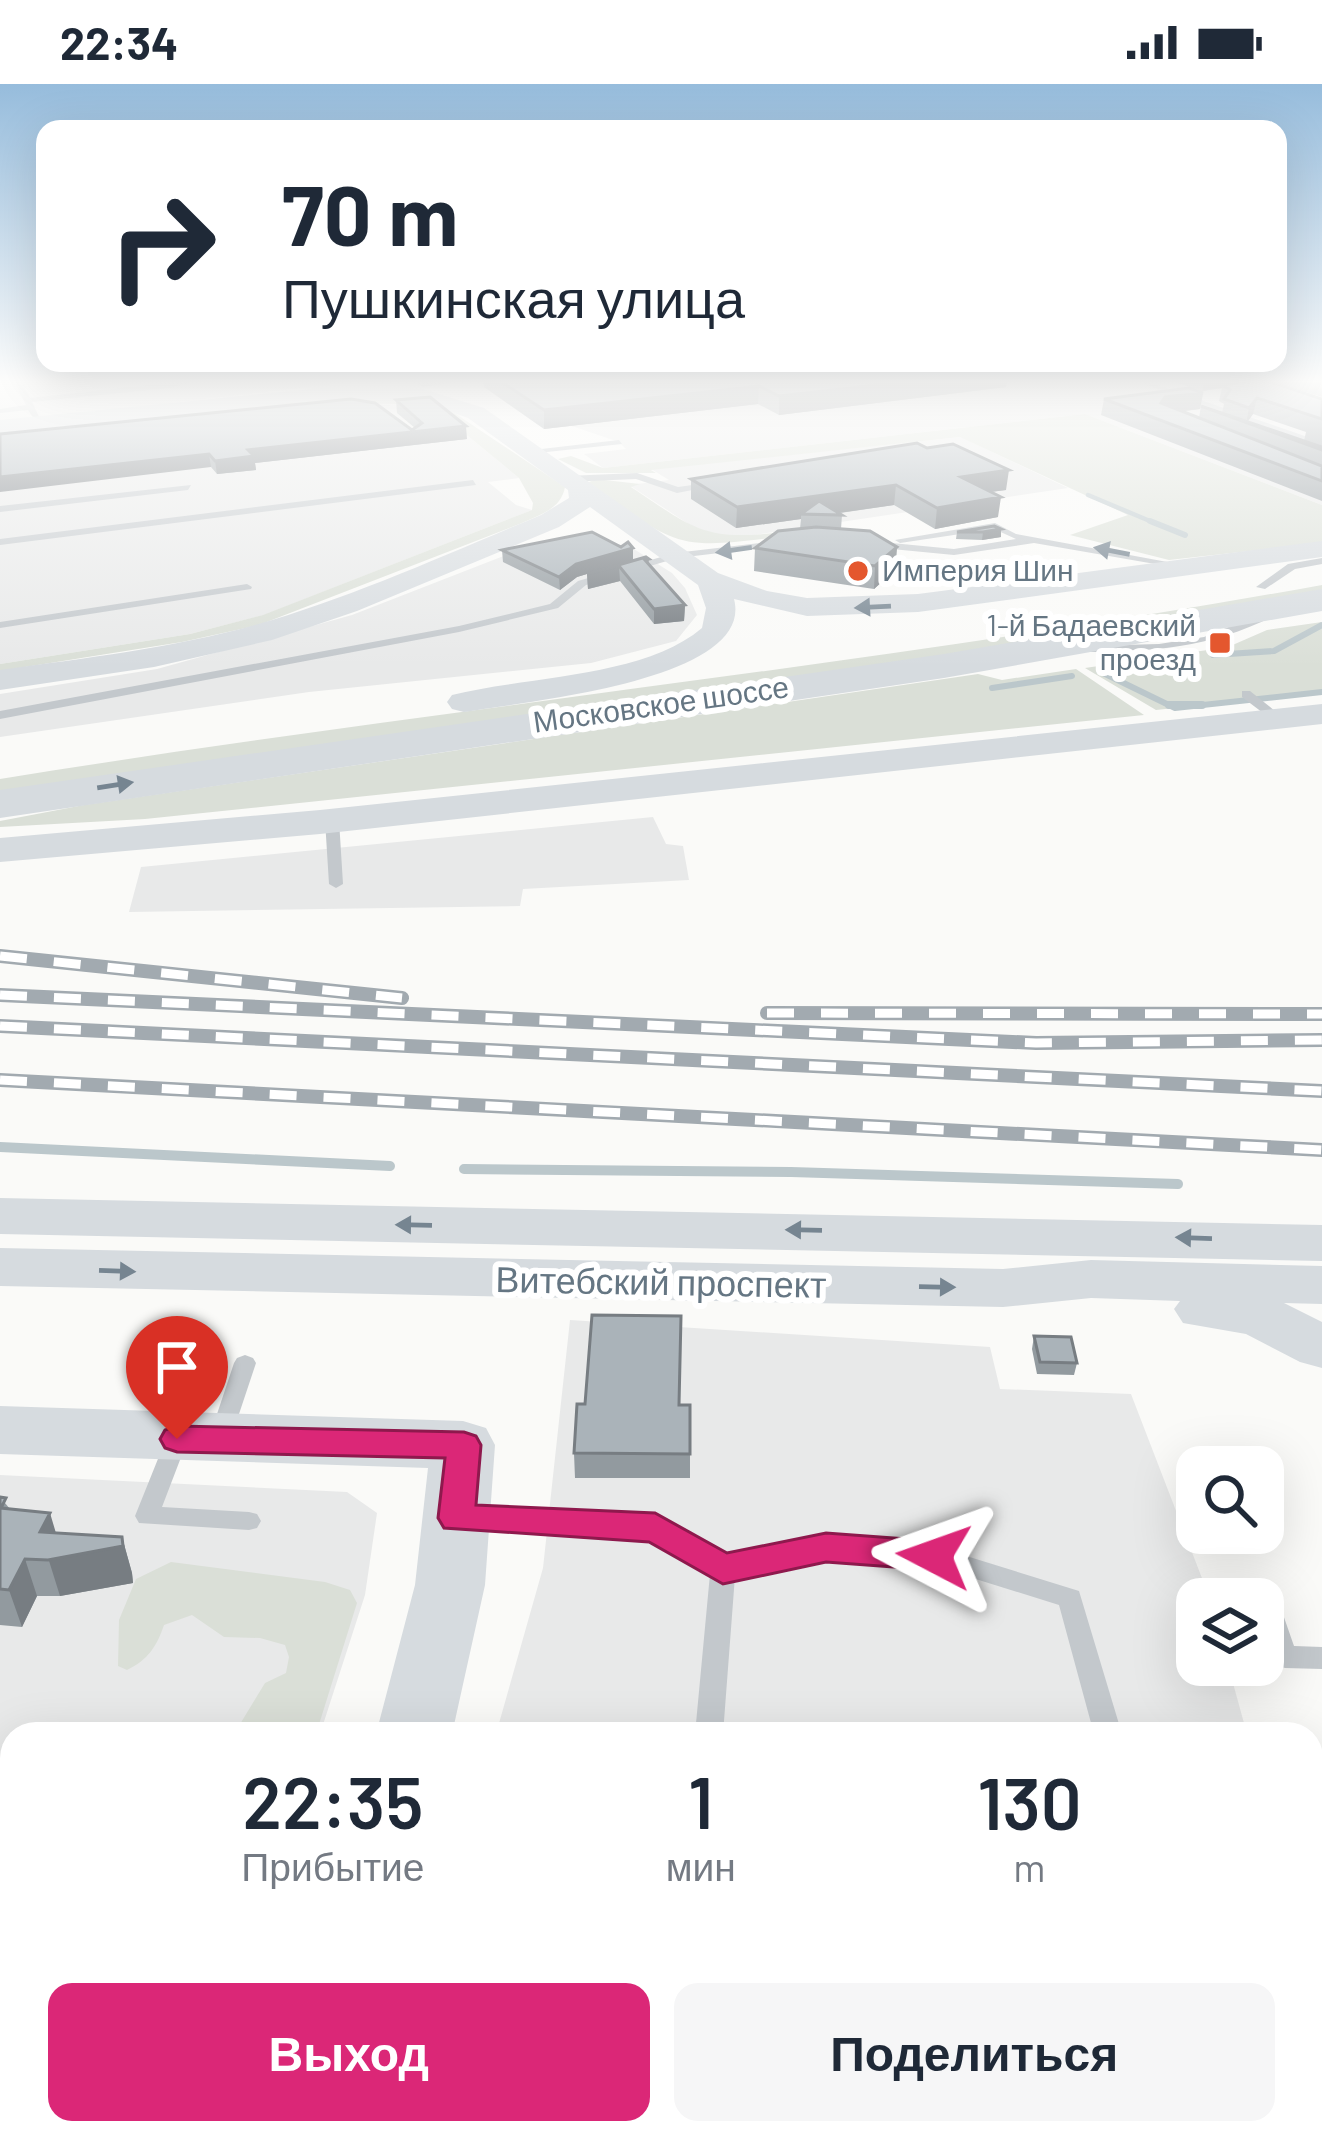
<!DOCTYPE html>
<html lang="ru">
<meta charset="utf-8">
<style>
body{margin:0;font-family:Barlow,sans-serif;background:#f6f6f7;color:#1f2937;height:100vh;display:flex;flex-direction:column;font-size:45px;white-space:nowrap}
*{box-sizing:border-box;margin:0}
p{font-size:39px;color:#747a83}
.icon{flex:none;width:66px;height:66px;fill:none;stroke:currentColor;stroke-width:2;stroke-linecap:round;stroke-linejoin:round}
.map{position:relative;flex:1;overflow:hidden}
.side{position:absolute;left:0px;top:1638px;width:1323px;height:423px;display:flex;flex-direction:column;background:#fff;border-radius:36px 36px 0 0;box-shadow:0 12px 48px #0002}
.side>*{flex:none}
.banner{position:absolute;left:36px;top:36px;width:1251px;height:252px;border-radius:24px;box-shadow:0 12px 48px #0002;background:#fff;color:#1f2937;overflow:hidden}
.fabs{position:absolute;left:1176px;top:1362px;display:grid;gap:24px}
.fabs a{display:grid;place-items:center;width:108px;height:108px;border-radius:24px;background:#fff;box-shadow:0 12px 48px #0002;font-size:60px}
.pin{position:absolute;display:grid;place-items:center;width:102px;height:102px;color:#fff;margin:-123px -51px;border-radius:50% 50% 50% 0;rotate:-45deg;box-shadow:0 0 12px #0007}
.pin .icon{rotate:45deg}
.me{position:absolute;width:132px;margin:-66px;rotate:274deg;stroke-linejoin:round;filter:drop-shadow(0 0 9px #0008)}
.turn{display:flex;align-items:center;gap:42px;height:252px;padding:0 48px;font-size:54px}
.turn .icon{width:156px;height:156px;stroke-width:2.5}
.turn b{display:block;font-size:84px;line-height:102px}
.eta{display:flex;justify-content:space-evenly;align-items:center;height:204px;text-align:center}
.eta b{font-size:72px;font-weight:600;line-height:84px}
.primary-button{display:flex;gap:24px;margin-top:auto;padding:24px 48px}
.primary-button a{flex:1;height:138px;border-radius:24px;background:#db2777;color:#fff;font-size:48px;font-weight:600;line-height:138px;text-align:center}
.primary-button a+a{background:#f6f6f7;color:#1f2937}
.status{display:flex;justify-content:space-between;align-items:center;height:84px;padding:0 60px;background:#fff;direction:ltr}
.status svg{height:33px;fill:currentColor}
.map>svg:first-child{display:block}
.built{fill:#e8e9e9}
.green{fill:#dadfd7}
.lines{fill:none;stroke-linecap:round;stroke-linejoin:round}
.stream-far3{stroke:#bbc7cb;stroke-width:4.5}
.stream-far2{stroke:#bbc7cb;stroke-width:6}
.stream-far1{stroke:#bbc7cb;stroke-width:8}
.stream{stroke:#bbc7cb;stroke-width:10}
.lane{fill:#c3c8cc;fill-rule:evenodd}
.street{fill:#c3c8cc;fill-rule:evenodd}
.secondary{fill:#d6dbdf;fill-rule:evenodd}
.highway{fill:#d6dbdf;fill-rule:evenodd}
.rail-casing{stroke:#a2aab0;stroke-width:14}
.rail{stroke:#fff;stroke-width:9;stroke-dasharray:27;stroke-linecap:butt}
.wall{fill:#929a9f;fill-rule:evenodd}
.shaded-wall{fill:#777d82}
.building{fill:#aab3b9;stroke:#777d82;stroke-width:3}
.oneway{fill:#6a7a87}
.oneway2{fill:#768591}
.route{fill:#db2777;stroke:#8e194d;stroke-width:3}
.poi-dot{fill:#e4572e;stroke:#fff;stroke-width:4.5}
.labels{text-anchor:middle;stroke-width:12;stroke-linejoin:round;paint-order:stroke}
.far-poi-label{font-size:30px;fill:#657683;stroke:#fff;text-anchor:start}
.far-street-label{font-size:30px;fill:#657683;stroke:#fff}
.street-label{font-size:36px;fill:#657683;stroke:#fff}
</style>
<div class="status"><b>22:34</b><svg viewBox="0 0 49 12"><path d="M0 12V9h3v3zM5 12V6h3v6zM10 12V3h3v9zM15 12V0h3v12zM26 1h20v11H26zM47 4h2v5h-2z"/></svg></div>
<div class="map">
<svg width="1322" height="2060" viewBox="0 0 1322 2060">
<rect width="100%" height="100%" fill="#fafaf8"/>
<path class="built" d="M0 295H366L368 296 0 339Z
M558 295H1212L1322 333V421L1085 330 603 384 584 370 626 365 619 358 563 339 538 341 483 302Z
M342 317 435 325 519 394 488 398 516 421 532 426 264 531 190 550 0 580V352Z
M961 353 1068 404 734 454 699 447 629 401 669 396 651 385Z
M610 459 629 462 672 489 685 504 697 531 676 557 591 579 309 608 0 653V610L157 585 352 531 519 466Z
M653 733 666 760 683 762 689 796 523 805 520 822 129 828 141 783Z
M570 1236 990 1263 1000 1305 1131 1310 1210 1515H1197V1581H1228L1247 1650H496L543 1484Z
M0 1391 347 1408 377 1429 365 1511 320 1650H12V2049H189L185 2060H0Z
M1311 1885 1322 1925V2060H368L371 2049H1311Z"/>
<path class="green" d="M318 313 401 314 453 328 565 403C561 425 541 430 522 439L259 541 182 558 0 587V580L190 550 263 531 532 426 533 419 519 394 435 325 407 320 313 319 0 351V347Z
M1085 330 1322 421V459L1169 476 1070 451 1128 431 960 353 651 386 656 389H586L558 375 571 372 603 384Z
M596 395 640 400 631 403C693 444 704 458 781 448L786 452C674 467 679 463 587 399Z
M1322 501V507L990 565 0 710V695C440 624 884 580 1322 501Z
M1322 538V608L1156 626 1085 584 1228 563 1267 546Z
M1076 585 1144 631 145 735 0 743V737L84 721 978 590 1002 596Z
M171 1478 325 1498 350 1506 357 1519 316 1650H234L265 1599 286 1589 289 1573 285 1561 260 1554 224 1553 192 1531 164 1541C157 1562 148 1576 127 1586L118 1582 119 1536 136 1495Z"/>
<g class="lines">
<path class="stream-far3" d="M1088 411 1157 440"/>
<path class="stream-far2" d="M1150 437 1185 451
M1213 571 1274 567 1322 541
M1182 574 1099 587 1175 624 1322 608
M992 604 1072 592"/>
<path class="stream-far1" d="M1169 621H1202"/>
<path class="stream" d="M0 1063 390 1082
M464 1085 791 1088 1178 1100"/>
<path class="lane" d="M13 295H20L30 314 203 295 169 304 32 318 42 339 38 341 28 326 0 329V325L26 321Z
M1130 295H1140L1322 358V363Z
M619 356 622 360 528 370 524 367Z
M637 389 678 403 714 398 718 401 677 409 636 395 566 398 562 395 566 392Z
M473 396 476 401 0 461V455Z
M191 401 188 406 0 428V422Z
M995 439 1016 450 1189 482 1184 485 1034 459 954 471 871 463 866 460 871 457 954 465 1016 455 994 445 900 459 895 456Z
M777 457 780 458V462L677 474 586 501 558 524 459 548 0 635V627L459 542 550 520 578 497 675 469Z
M1322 474V480L1295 485 1265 505 1256 503 1288 480Z
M247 500 252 503 251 505 0 544V538Z
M1275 524 1279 525V529C1216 563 1153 568 1083 568L1077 565 1083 562 1159 560 1204 553Z
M1242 607H1250L1285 635 1275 638 1242 613Z
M332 732 339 736 343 800 336 804 329 800 325 736Z
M245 1271 253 1274 256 1279 232 1351 229 1357 221 1359 213 1357 210 1351 234 1279 237 1274Z
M177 1347 185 1349 188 1355 162 1423 249 1428 257 1430 261 1437 257 1444 249 1446 139 1439 135 1432 166 1355 169 1349Z
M469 1426 655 1435 726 1475 826 1454 934 1462 1079 1507 1122 1650H1094L1059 1521 934 1482 826 1474 735 1492 723 1650H695L710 1490 651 1453 469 1444 461 1442 457 1435 461 1428Z
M1270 1516 1279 1519 1294 1562 1322 1563V1585L1285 1584 1276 1581 1263 1544V1518Z
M1311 2020 1322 2024V2060H1301L1298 2049H1311Z
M657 2049H689L688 2060H656Z"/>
<path class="street" d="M474 295 423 303 416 299 423 295Z
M1229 295H1249L1322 318V328Z"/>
<path class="secondary" d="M321 304 423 305 484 324 718 489 767 507 807 514 918 510 1322 457V473L918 528 807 532 734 515C756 598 519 618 464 628L452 625 447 618 452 611C526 592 643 594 702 544L706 524 698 501 590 423 559 443 357 527 272 556 154 583 0 606V586C85 574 172 564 255 541 353 513 447 470 541 431L569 414 568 406 468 334 421 317 321 316 0 350V336Z
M1322 620V640L320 750 0 778V754L320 726Z
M0 1114 1322 1141V1177L0 1150Z
M0 1164 1003 1185 1091 1176 1322 1182V1220L1284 1219 1322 1238V1284L1300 1278 1246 1250 1183 1239 1174 1225 1180 1217 1091 1214 1003 1223 0 1202Z
M0 1322 463 1337 486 1344 495 1361 485 1501 452 1650H376L415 1501 428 1384 0 1370Z
M219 2049H311L308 2060H214Z"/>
<path class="highway" d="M1322 505V527L944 594 0 734V706L944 570Z"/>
<g class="rail-casing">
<path id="rail" d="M0 872 402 914
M0 911 1036 959 1322 956
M767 929 1322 930
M0 942 1322 1007
M0 996 1322 1066"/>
</g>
<use href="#rail" class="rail"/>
</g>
<path class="wall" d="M483 295H1007L1006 303 779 331 758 320 544 345 484 303Z
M1166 295H1237L1236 299 1322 315V417L1101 331 1104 315 1203 309 1200 325 1182 327 1199 334 1201 322 1222 329 1224 320 1219 317 1222 304 1202 307ZM1253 330 1306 348 1304 357 1247 338Z
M1262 295H1322V313Z
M396 316 467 355 255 379 256 386 217 390 211 383 0 350 412 346 415 344 397 329Z
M927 364 1006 406 990 408 998 433 935 445 894 421 840 429 842 431 841 445 897 463 895 486 874 505 754 487 755 464 800 445 801 435 736 444 691 415V395Z
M1001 445V453L982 456 956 455 957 448Z
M621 463 633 464V476L577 493 560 506 503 478 502 466Z
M649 475V481L685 521 684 537 654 540 620 497 588 505 587 490Z
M1034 1252 1077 1279 1074 1291 1037 1290 1032 1265Z
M679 1321H690V1394H575L574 1369Z
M0 1413 10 1425 56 1449 122 1453 132 1489 133 1499 60 1512H37L22 1543 0 1541Z"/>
<path class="shaded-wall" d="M113 295H161L114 299Z
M930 295H1007L1006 303 779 331V312Z
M1205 295H1237L1235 302 1222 301V304L1202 307Z
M759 302 758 320 544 345V326Z
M1203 309 1200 325 1162 330 1161 319 1165 313Z
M1257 314 1253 330 1246 340 1249 324Z
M466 342 467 355 255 379 256 386 217 390 215 377 248 366Z
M209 370 211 383 0 408V393Z
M1009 386 1006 406 959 412 961 393Z
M896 401 894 421 831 430H801V435L736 444 737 423Z
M1001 413 998 433 935 445 937 424Z
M1001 445V453L982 456 983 448Z
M897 463 895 486 874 505 875 482Z
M633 464V476L577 493 560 506 559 493 576 480Z
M619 482 620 497 588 505 587 490Z
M685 521 684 537 654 540V525Z
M50 1429 61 1466 122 1453 132 1489 133 1499 60 1512 40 1448Z
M25 1475 37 1512 22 1543 9 1506Z"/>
<path class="building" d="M497 295H930L779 312 759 302 544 326Z
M1262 295 1322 315V335L1257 314 1249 324 1224 315 1230 306 1222 301Z
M1189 304 1203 309 1165 313 1161 319 1322 382V397L1104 315Z
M430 313 466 342 248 366 254 372 215 377 209 370 0 393V350L351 315 375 319 412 346 422 339 396 316Z
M1201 322 1322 363V366Z
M917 359 927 364 953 360 1009 386 961 393 1001 413 937 424 896 401 737 423 691 395Z
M819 417 842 431 801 430Z
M994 442 1001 445 983 448H957Z
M816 443 870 447 897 463 875 482 755 464 778 447Z
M592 448 621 463 628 458 633 464 576 480 559 493 502 466Z
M646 473 649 475 645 476 685 521 654 525 619 482 587 490Z
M592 1231 681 1232 679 1321H690V1370L574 1369 577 1320H585Z
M1034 1252 1071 1253 1077 1279 1040 1278Z
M0 1413 6 1414 1 1424 50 1429 40 1448 122 1453 123 1462 48 1476 25 1475 9 1506 0 1505Z"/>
<defs><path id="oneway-solid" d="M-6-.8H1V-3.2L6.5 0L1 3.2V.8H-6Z" transform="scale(3)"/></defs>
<g class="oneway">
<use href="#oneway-solid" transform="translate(734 466) rotate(172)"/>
<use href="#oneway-solid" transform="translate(1112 467) rotate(-169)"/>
</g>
<g class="oneway2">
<use href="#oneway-solid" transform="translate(873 523) rotate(177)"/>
<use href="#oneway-solid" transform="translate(115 701) rotate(-9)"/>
<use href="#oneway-solid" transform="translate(414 1141) rotate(-179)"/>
<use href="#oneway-solid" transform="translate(804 1146) rotate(-179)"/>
<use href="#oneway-solid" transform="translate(1194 1154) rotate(-178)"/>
<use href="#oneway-solid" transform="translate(117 1187) rotate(2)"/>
<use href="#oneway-solid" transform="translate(937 1203) rotate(1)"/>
</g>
<linearGradient id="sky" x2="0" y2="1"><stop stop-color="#96bcdc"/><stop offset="0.51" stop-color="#fdfdfc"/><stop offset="1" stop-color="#fdfdfc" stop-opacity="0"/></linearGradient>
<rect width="1322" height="583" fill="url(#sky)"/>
<path class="route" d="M177 1342 464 1348 476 1352 481 1361 476 1421 655 1429 727 1469 826 1449 934 1457 947 1461 953 1472 947 1482 934 1486 826 1478 723 1500 649 1458 444 1444 438 1434 445 1374 177 1368 165 1364 160 1355 165 1346Z"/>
<g class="poi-dot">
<circle cx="858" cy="487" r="12"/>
<rect x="1208" y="547" width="24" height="24" rx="6"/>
</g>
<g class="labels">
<g class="far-poi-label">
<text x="882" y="497">Империя Шин</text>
<text x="1196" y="552" text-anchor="end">1-й Бадаевский<tspan x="1196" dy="34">проезд</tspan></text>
</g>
<g class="far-street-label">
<text transform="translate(661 621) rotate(-8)" y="10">Московское шоссе</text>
</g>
<g class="street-label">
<text transform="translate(661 1198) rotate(1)" y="13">Витебский проспект</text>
</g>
</g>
</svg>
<div class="fabs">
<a><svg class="icon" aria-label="search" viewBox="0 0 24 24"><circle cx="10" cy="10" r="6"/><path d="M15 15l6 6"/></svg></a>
<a><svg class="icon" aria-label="layers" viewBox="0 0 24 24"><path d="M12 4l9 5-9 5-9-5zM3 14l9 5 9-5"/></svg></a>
</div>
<div class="pin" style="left:177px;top:1355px;background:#d93025"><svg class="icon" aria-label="arrive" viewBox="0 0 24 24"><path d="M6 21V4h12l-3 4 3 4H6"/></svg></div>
<svg class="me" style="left:934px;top:1472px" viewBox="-20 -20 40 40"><path d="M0-17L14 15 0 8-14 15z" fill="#db2777" stroke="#fff" stroke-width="4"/></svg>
<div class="banner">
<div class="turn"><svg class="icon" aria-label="right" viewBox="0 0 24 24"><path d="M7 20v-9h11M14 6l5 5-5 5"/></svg><div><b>70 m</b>Пушкинская улица</div></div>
</div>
<section class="side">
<div class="eta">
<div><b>22:35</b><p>Прибытие</p></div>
<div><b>1</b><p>мин</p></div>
<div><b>130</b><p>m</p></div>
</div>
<div class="primary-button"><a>Выход</a><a>Поделиться</a></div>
</section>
</div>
